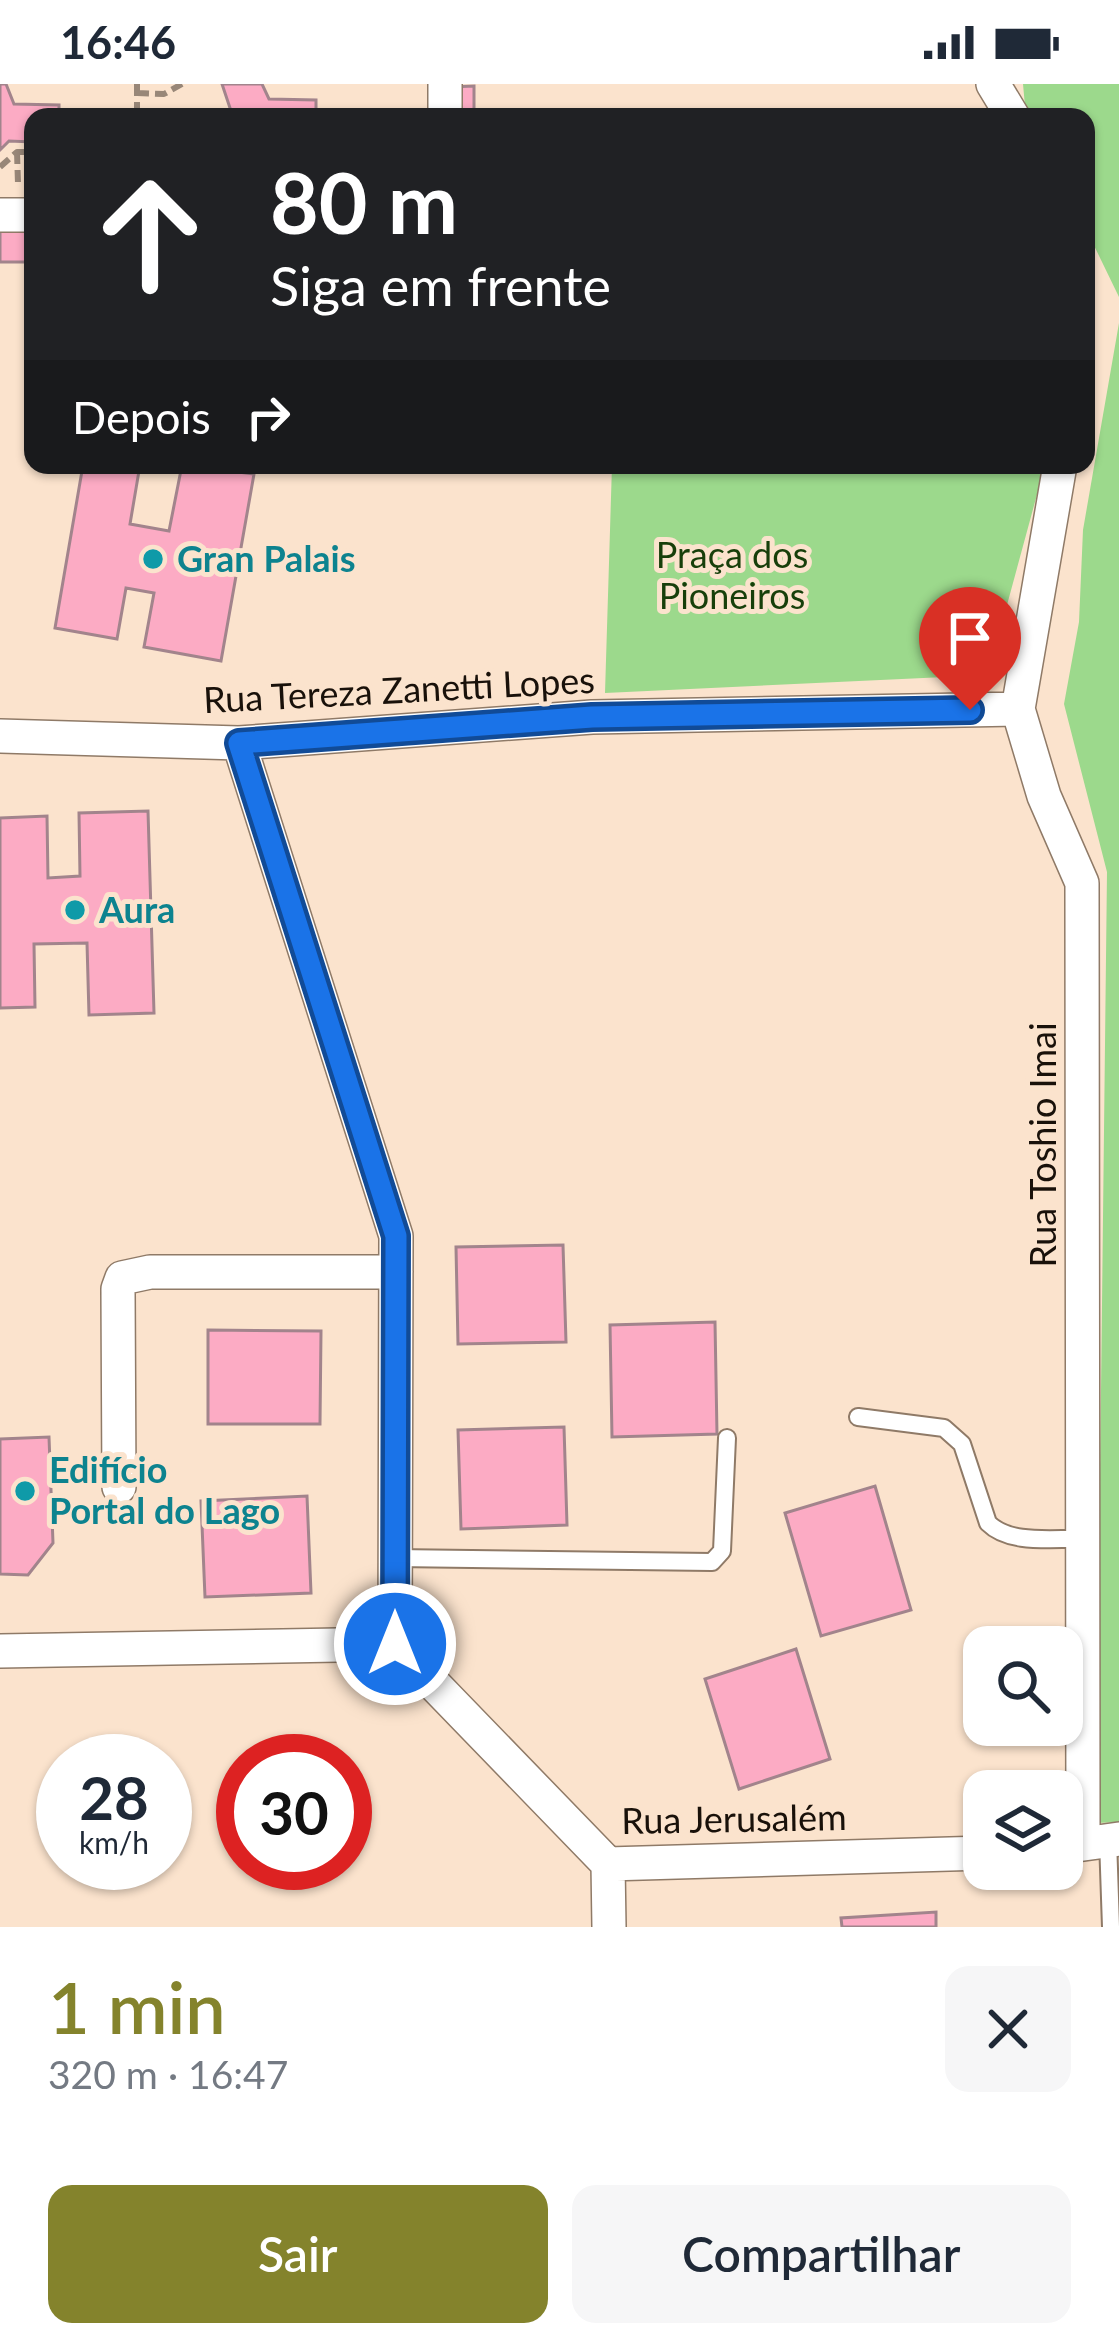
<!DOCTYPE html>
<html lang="pt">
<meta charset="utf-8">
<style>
body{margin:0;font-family:Lato,sans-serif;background:#f6f6f7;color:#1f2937;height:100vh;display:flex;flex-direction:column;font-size:45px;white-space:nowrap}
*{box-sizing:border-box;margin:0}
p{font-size:39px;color:#747a83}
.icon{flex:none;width:66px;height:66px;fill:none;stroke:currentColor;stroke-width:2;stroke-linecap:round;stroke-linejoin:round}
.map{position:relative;height:1843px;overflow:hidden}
.sheet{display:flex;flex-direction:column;background:#fff;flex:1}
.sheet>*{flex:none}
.banner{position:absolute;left:24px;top:24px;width:1071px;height:366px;border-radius:24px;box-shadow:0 3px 9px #0004;background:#202124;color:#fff;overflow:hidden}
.controls{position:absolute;left:963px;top:1542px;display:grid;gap:24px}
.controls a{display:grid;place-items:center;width:120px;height:120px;border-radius:24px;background:#fff;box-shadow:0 3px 9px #0004;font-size:60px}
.speed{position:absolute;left:36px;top:1650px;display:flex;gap:24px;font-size:60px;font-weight:700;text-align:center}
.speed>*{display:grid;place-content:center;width:156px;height:156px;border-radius:50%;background:#fff;box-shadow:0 3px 9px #0004;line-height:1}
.speed small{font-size:30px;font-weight:400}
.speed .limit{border:18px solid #d22;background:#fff;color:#111}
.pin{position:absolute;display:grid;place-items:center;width:102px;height:102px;color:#fff;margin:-123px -51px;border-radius:50% 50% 50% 0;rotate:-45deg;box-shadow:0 0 12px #0007}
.pin .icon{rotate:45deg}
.me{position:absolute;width:132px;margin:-66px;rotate:0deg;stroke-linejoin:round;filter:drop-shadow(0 0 9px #0008)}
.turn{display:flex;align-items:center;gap:42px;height:252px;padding:0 48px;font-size:54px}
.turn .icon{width:156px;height:156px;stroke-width:2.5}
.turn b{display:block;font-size:84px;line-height:102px}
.then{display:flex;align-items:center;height:114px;padding:0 48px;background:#0003;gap:24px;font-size:45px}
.round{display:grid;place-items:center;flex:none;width:126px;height:126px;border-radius:24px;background:#f6f6f7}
.summary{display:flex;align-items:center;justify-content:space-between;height:204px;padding:0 48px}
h1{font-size:72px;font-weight:600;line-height:90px;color:#84832c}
.cta{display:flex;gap:24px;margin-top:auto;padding:24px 48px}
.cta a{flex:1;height:138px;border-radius:24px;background:#84832c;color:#fff;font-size:48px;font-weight:600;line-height:138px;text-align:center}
.cta a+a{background:#f6f6f7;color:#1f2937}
.status{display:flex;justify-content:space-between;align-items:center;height:84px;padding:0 60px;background:#fff;direction:ltr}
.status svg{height:33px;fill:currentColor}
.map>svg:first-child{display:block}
.green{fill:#9cd98c}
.building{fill:#fcabc4;stroke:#a2848c;stroke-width:3}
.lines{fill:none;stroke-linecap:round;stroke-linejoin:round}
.lane-casing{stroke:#8f7a67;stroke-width:20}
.street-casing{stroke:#8f7a67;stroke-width:36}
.path{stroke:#988778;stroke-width:6;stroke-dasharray:12 6;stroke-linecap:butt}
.lane{stroke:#fff;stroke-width:16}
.street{stroke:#fff;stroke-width:33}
.route-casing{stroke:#114b97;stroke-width:30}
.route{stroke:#1a73e8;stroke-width:21}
.culture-dot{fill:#0f9aa8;stroke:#fbe3cd;stroke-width:4.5}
.labels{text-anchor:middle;stroke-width:10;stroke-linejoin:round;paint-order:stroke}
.park-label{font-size:36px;fill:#173f0a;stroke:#fbe3cd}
.culture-label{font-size:36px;font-weight:bold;fill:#0d838f;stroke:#fbe3cd;text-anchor:start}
.street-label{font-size:36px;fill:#19110a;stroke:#fbe3cd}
</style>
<div class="status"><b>16:46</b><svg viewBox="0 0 49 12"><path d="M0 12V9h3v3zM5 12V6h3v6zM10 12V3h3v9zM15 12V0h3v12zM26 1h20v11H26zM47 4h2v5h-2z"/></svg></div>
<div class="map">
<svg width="1119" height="1843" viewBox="0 0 1119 1843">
<rect width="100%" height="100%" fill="#fbe3cd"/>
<path class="green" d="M1023 0H1119V213L1086 145V33H1026Z
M1119 239V1738L1096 1739 1107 788 1064 620 1079 538 1083 446Z
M612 381H1045L988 591 605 609Z"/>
<path class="building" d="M0 0H6L14 20 59 21V33H33V58L9 57 0 66Z
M222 0H262L269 15 316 16V33H233Z
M474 2V33H451V3Z
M0 146H33V178H0Z
M83 381H140L130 440 169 447 182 381 254 390 221 577 144 563 154 509 126 504 117 555 55 544Z
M148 727 154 929 89 931 87 859 34 860 35 923 0 924V734L47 732 48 794 80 792 79 729Z
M563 1161 566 1258 458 1260 456 1163Z
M715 1238 717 1350 612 1353 610 1241Z
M208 1246 321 1247 320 1340H208Z
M564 1343 567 1441 461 1445 458 1346Z
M49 1353 53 1459 28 1491 0 1490V1355Z
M875 1402 911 1526 821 1552 785 1429Z
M307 1412 311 1509 205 1513 201 1417Z
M796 1565 830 1675 739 1705 705 1595Z
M936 1828V1843H842L841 1834Z"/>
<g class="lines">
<g class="lane-casing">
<path id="lane" d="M858 1333 944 1344 962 1360 988 1439C1010 1461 1053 1454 1082 1455
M395 1474 712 1478 722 1467 727 1354
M1108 1756 1111 1843"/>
</g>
<g class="street-casing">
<path id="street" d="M993 0 1013 33
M445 33V0
M0 131H33
M1060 381 1018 625 1044 712 1082 799 1083 1758
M0 652 239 659 592 633 1018 625
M239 659 396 1152 395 1560
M119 1403 118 1205 122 1194 150 1188H396
M0 1567 395 1560 608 1780 984 1769
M1062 1763 1119 1755
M608 1780 609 1843"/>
</g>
<path class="path" d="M137 0V33
M137 9 164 10 182 0
M17 68 18 100
M0 83 17 68H33"/>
<use href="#lane" class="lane"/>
<use href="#street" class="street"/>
</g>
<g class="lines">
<g class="route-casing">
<path id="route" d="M395 1560 396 1152 239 659 592 633 970 626"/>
</g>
<use href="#route" class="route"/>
</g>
<g class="culture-dot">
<circle cx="153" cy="475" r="12"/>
<circle cx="75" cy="826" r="12"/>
<circle cx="25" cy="1407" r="12"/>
</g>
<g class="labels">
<g class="park-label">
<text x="732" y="484">Praça dos<tspan x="732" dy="41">Pioneiros</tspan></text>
</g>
<g class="culture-label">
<text x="177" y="488">Gran Palais</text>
<text x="99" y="839">Aura</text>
<text x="49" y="1399">Edifício<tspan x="49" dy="41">Portal do Lago</tspan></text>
</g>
<g class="street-label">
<text transform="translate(399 606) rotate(-3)" y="13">Rua Tereza Zanetti Lopes</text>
<text transform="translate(1043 1061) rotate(-90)" y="13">Rua Toshio Imai</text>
<text transform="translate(734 1735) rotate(-1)" y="13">Rua Jerusalém</text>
</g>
</g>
</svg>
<div class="controls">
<a><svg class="icon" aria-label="search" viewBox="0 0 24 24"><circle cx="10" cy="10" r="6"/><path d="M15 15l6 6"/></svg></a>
<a><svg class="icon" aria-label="layers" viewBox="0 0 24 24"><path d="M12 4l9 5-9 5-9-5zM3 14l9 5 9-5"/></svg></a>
</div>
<div class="speed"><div>28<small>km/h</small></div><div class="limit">30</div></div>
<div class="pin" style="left:970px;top:626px;background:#d93025"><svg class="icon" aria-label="arrive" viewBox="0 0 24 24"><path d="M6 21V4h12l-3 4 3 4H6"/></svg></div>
<svg class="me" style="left:395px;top:1560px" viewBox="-20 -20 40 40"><circle r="17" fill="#1a73e8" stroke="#fff" stroke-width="3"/><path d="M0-11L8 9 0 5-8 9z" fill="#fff"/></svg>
<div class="banner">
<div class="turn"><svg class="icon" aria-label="ahead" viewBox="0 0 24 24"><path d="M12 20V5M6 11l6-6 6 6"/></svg><div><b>80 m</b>Siga em frente</div></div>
<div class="then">Depois<svg class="icon" aria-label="right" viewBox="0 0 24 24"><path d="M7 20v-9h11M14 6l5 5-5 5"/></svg></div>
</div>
</div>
<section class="sheet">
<div class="summary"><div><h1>1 min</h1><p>320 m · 16:47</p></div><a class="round"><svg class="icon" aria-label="close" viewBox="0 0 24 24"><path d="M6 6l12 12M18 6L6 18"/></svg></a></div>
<div class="cta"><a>Sair</a><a>Compartilhar</a></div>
</section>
